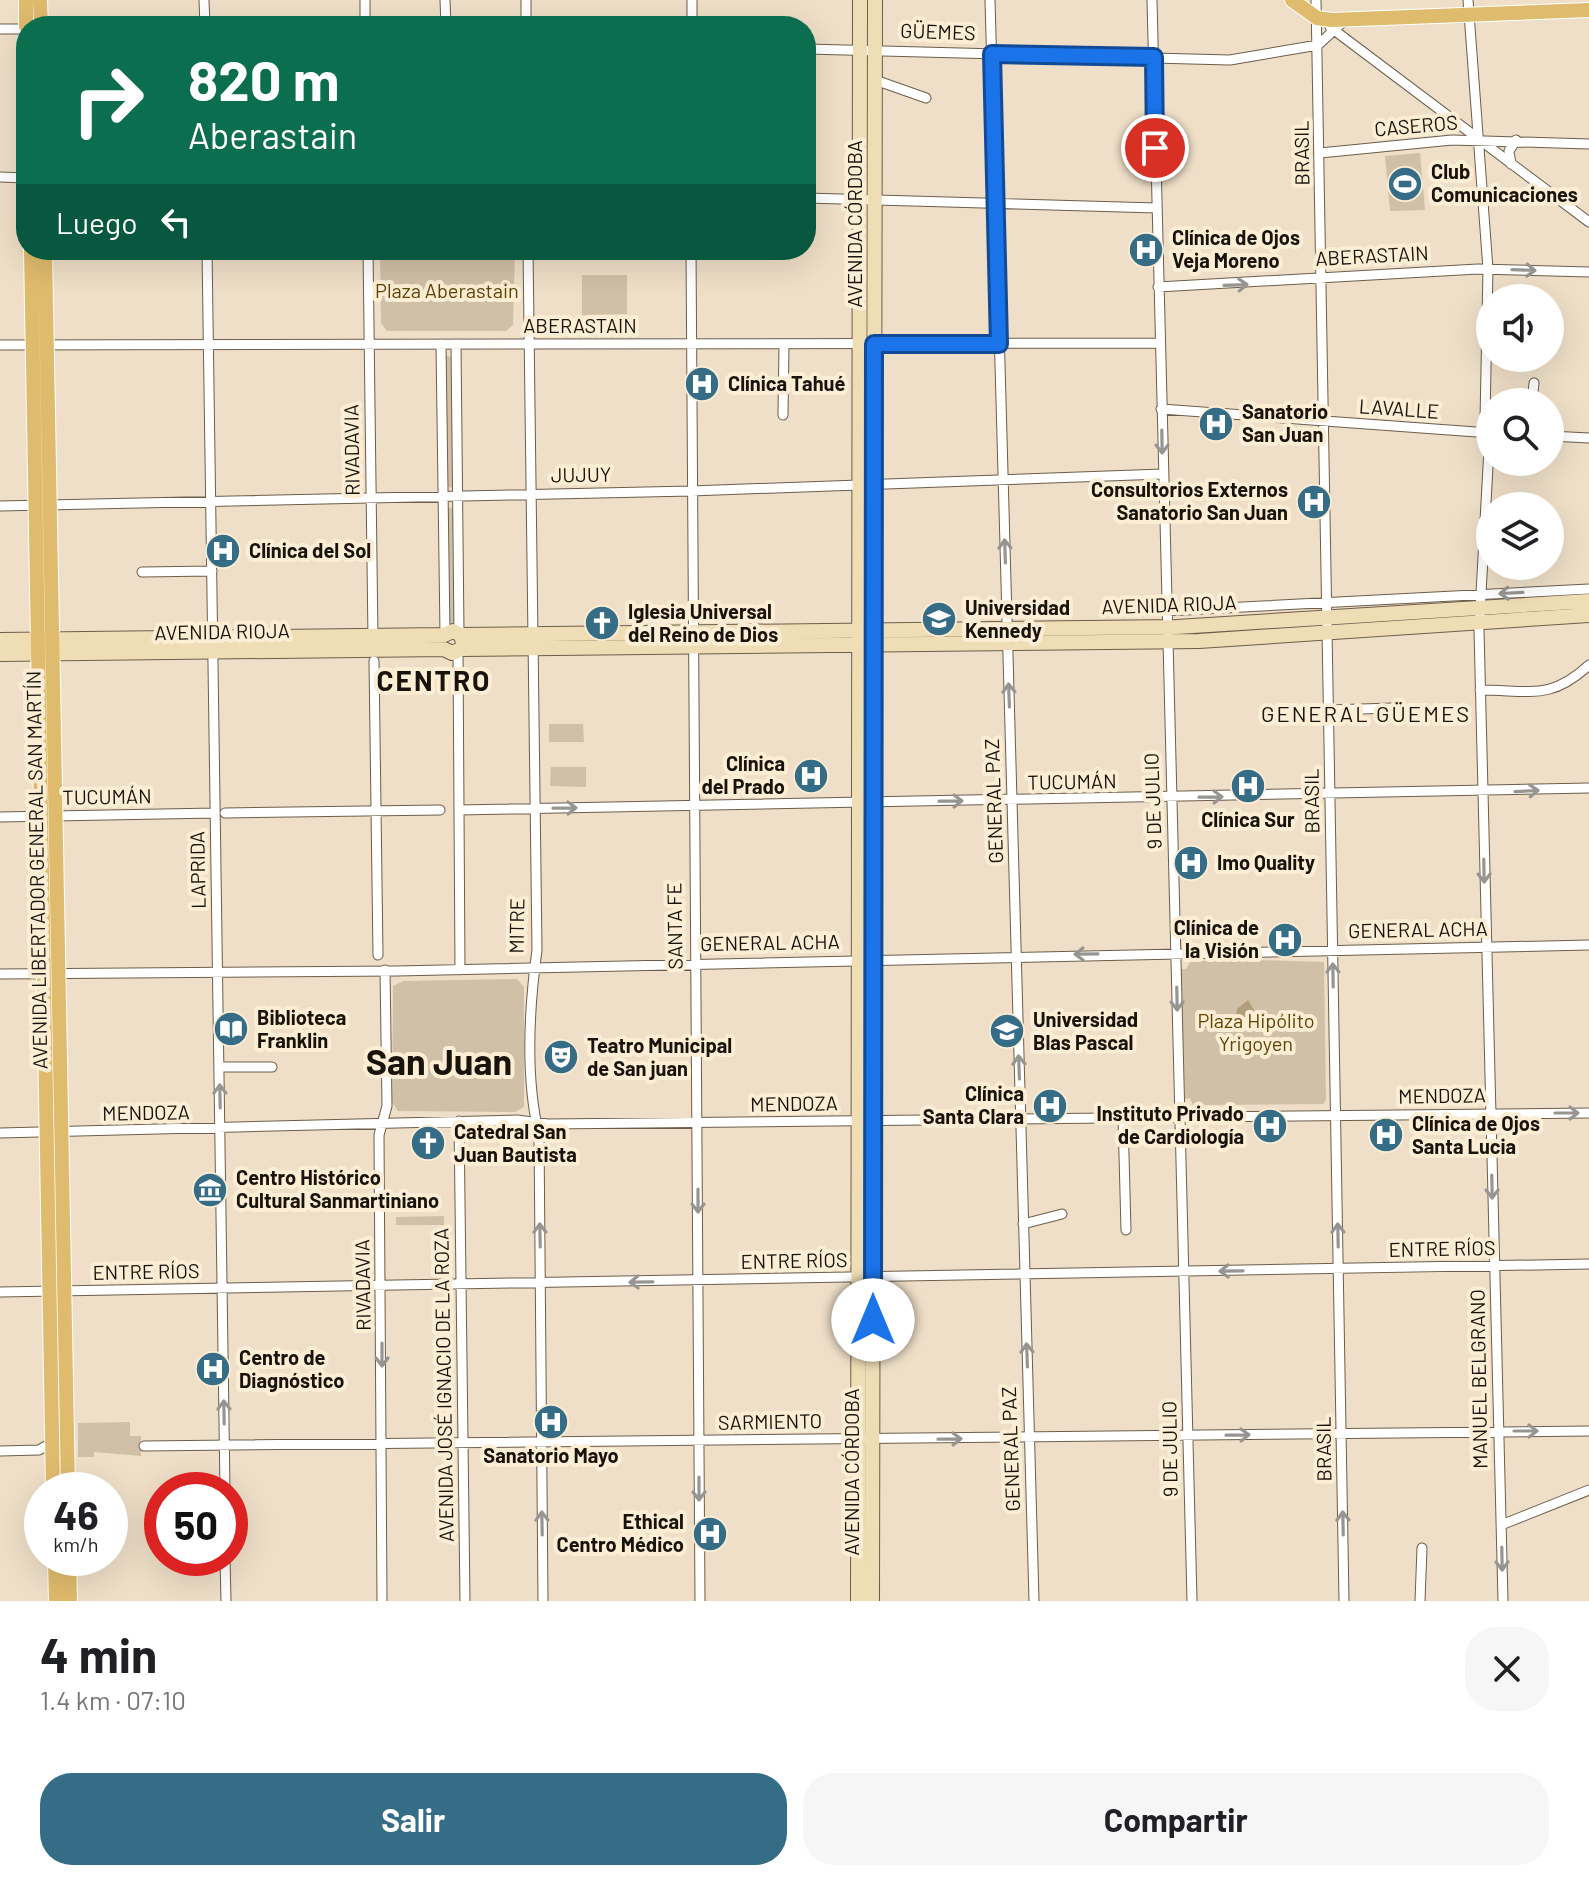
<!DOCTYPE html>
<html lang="es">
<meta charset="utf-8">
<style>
body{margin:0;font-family:Barlow,sans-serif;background:#f6f6f6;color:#202124;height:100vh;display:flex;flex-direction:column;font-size:30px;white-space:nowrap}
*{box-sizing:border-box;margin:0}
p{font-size:26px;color:#757577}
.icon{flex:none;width:44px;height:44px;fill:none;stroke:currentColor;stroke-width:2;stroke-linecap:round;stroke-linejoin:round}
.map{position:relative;height:1601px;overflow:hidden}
.details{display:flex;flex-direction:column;background:#fff;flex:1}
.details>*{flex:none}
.top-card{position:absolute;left:16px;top:16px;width:800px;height:244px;border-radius:32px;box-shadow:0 8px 32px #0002;background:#0b6e4f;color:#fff;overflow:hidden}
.fabs{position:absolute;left:1476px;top:284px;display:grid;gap:16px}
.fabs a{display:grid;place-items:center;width:88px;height:88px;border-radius:50%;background:#fff;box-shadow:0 8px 32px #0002;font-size:40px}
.speed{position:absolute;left:24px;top:1472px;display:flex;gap:16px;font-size:40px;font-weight:700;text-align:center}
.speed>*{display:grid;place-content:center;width:104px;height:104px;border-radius:50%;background:#fff;box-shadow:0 8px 32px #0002;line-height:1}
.speed small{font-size:20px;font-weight:400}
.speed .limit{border:12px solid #d22;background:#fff;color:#111}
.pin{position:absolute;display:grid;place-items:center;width:68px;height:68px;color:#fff;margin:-34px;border:4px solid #fff;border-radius:50%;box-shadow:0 2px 8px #0007}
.me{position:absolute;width:88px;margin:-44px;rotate:0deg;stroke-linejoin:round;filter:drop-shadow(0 0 6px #0008)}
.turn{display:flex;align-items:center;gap:28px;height:168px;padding:0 40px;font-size:36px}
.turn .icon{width:104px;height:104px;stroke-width:2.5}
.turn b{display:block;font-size:56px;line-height:68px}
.then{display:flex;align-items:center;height:76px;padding:0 40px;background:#0003;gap:16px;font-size:30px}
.round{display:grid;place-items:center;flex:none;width:84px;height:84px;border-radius:32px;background:#f6f6f6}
.overview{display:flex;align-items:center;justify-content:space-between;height:136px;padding:0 40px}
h1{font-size:48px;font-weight:700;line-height:60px}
.button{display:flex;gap:16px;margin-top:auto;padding:16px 40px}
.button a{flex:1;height:92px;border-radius:32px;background:#356d87;color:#fff;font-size:32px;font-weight:700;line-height:92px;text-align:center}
.button a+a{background:#f6f6f6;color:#202124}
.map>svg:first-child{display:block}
.green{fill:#d0c0a7}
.water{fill:#b29d7d}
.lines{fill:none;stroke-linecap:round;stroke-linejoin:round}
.street-casing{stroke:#6c5e4a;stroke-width:11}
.secondary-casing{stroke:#6c5e4a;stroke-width:16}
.primary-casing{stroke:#fff;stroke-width:16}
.street{stroke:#fff;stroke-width:9}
.secondary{stroke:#efddb6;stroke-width:14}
.primary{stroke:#dfbb6d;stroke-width:14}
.oneway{stroke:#979591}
.route-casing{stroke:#114b97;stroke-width:20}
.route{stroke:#1a73e8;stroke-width:14}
.labels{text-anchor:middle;stroke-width:8;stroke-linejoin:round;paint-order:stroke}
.street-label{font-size:20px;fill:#18130b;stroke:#fcedd5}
.poi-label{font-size:20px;font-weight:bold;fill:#18130b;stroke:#fcedd5;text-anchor:start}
.park-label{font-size:20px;fill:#624407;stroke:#fcedd5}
.neighbourhood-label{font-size:22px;letter-spacing:2px;fill:#18130b;stroke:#fcedd5}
.district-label{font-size:28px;font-weight:bold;letter-spacing:2px;fill:#18130b;stroke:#fcedd5}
.town-label{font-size:36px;font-weight:bold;fill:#18130b;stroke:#fcedd5}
</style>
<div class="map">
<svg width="1589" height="1601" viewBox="0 0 1589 1601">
<rect width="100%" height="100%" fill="#efdfc8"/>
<path class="green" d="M1420 153 1425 210 1390 211 1385 156Z
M380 250H515L513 325 506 331H387L381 323Z
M582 275H627V314L582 315Z
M448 356 451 357 453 486 450 488 447 486 445 357Z
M450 507 453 509 455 627H449L447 509Z
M549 724H583L584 742H549Z
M551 767H586V787L550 786Z
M1226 959 1324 962 1326 1100 1323 1104 1193 1105 1190 1098 1185 1099 1181 969H1186L1190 962Z
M517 979 524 987V1107L515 1112 398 1111 392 1102 393 986 403 981Z
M444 1216V1225H396V1217Z
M130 1422V1436H141V1456L94 1452V1457H78V1423Z"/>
<path class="water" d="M1248 1000 1262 1024 1252 1030 1241 1027 1236 1020 1237 1009Z"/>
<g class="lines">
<g class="street-casing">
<path id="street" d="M204 0 205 26
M365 0V26
M445 0 446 26
M526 0V26
M692 0V26
M990 0 1034 1601
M1152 0 1192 1601
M1316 0 1344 1601
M1468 0 1488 269 1485 419 1489 448 1479 630 1503 1601
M1330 27 1589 222
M0 29H26
M806 49 1230 60 1318 45 1345 20
M875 80 926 98
M1320 153 1452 140 1589 144
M1511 164 1509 151 1516 140
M0 177 26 178
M806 198 1157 208
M207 250 225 1490
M368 250 373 639
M528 250 537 950C529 1009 525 1077 539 1135L543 1601
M691 250 700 1601
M1158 287 1478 269 1589 272
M441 344 445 634
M456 344 459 633
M0 345 1160 343
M1532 402 1534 383
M1161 409 1490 433
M783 415 784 344
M1550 436 1589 438
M0 506 691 491 1163 474
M142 572 212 571
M1166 611 1589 589
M458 652 460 970
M374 661 378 955
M1480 690C1530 690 1550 701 1589 665
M1329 710 1393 708
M459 810 1589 788
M225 813 440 810
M0 817 215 813
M0 974 397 971 1589 945
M220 1067H272
M1123 1118 1126 1230
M459 1121 465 1601
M0 1133 517 1120 548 1124 1589 1113
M1023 1224 1062 1214
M0 1292 1589 1264
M144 1446 1589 1431
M0 1451 39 1450 54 1441
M1501 1525 1589 1490
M225 1558 226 1601
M382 1601 379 1135 387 1106 385 970
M1420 1601 1422 1548"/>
</g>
<g class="secondary-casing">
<path id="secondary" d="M461 635 1177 627 1589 601
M0 640 444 635 453 631 461 635 463 643
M0 654 444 649 452 653 461 649 1199 641 1589 615
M858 1601 860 0
M872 1601 875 0"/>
</g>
<g class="primary-casing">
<path id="primary" d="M26 0V26
M40 0 41 26
M1292 0 1317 18 1332 20 1589 10
M31 250 53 1490
M45 250 68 1490
M55 1558 56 1601
M69 1558 70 1601"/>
</g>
<use href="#street" class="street"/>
<use href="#secondary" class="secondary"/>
<use href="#primary" class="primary"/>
</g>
<defs><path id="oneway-shaft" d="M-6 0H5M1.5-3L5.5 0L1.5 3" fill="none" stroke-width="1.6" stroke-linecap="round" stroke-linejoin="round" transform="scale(2)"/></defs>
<g class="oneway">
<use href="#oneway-shaft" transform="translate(1524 270) rotate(2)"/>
<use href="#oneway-shaft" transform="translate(1236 285) rotate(-2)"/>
<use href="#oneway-shaft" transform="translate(1162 442) rotate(89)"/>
<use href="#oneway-shaft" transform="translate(1005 551) rotate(-92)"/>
<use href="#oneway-shaft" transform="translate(1511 593) rotate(177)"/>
<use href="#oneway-shaft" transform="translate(1009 695) rotate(-92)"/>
<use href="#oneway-shaft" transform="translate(1527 791) rotate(-3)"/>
<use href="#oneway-shaft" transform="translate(1211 797) rotate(-1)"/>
<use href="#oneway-shaft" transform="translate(951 801) rotate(-1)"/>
<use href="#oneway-shaft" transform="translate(565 808) rotate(-1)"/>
<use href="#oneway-shaft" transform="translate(1484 871) rotate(89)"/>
<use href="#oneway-shaft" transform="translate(1086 954) rotate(179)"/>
<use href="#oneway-shaft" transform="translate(1333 975) rotate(-91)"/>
<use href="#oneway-shaft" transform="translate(1177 999) rotate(89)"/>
<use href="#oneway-shaft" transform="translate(1019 1067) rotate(-92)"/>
<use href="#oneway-shaft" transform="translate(220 1096) rotate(-91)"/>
<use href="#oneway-shaft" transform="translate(1567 1113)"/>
<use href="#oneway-shaft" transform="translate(1492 1187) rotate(89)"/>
<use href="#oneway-shaft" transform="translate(698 1201) rotate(90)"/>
<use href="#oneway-shaft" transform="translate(540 1235) rotate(-91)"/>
<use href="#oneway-shaft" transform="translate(1338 1235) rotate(-91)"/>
<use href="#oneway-shaft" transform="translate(1231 1271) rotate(179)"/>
<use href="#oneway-shaft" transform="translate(641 1282) rotate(179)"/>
<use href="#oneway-shaft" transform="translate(382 1355) rotate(90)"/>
<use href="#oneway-shaft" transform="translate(1027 1355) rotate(-92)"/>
<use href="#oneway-shaft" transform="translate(224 1412) rotate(-91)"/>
<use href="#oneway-shaft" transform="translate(1526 1431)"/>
<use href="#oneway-shaft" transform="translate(1238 1435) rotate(-1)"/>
<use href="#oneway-shaft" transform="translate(950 1439) rotate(-1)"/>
<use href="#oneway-shaft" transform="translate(699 1489) rotate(90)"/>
<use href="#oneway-shaft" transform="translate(542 1523) rotate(-91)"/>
<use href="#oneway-shaft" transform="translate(1343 1523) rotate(-91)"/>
<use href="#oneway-shaft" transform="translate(1502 1559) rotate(89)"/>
</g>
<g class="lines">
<g class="route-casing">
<path id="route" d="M873 1320 874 344H999L992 54 1154 57 1155 148"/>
</g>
<use href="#route" class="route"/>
</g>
<defs>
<g id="stadium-disc" transform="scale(1.8)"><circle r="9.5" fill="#356d87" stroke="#fcedd5"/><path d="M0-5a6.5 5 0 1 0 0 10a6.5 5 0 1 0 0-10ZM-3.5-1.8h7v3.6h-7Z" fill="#fff"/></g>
<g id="hospital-disc" transform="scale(1.8)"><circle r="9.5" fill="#356d87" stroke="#fcedd5"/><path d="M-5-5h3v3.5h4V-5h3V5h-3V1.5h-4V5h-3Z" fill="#fff"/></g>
<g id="university-disc" transform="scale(1.8)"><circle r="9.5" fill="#356d87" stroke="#fcedd5"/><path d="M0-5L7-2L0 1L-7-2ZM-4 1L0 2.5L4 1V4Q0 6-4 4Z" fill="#fff"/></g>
<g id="church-disc" transform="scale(1.8)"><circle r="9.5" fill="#356d87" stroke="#fcedd5"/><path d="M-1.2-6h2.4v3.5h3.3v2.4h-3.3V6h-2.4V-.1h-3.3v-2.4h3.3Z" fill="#fff"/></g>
<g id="library-disc" transform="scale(1.8)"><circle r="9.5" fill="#356d87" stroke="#fcedd5"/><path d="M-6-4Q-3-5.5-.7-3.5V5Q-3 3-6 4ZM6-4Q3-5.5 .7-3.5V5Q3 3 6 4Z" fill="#fff"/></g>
<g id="theatre-disc" transform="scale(1.8)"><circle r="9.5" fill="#356d87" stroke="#fcedd5"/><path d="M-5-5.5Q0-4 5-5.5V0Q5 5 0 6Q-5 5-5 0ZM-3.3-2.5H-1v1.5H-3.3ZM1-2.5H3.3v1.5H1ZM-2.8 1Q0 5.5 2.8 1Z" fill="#fff"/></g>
<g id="museum-disc" transform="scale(1.8)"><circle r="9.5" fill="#356d87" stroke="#fcedd5"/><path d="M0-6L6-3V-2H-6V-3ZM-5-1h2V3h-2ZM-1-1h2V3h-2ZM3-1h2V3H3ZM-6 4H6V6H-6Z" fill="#fff"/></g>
</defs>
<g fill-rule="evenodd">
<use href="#stadium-disc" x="1405" y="184"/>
<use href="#hospital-disc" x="1146" y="250"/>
<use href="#hospital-disc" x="702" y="384"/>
<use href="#hospital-disc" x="1216" y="424"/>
<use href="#hospital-disc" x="1314" y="502"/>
<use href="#hospital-disc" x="223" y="551"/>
<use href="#university-disc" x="939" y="619"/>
<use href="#church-disc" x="602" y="623"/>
<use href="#hospital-disc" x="811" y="776"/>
<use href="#hospital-disc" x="1248" y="786"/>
<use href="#hospital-disc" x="1191" y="863"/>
<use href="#hospital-disc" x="1285" y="940"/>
<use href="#library-disc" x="231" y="1029"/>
<use href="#university-disc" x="1007" y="1031"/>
<use href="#theatre-disc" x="561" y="1057"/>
<use href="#hospital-disc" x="1050" y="1106"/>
<use href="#hospital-disc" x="1270" y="1126"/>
<use href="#hospital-disc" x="1386" y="1135"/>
<use href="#church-disc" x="428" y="1143"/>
<use href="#museum-disc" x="210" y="1190"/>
<use href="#hospital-disc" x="213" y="1369"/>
<use href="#hospital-disc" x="551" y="1422"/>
<use href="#hospital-disc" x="710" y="1534"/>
</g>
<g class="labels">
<g class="street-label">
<text transform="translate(938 32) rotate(2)" y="7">GÜEMES</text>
<text transform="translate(1416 126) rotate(-5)" y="7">CASEROS</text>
<text transform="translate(1302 153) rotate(-91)" y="7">BRASIL</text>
<text transform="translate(855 224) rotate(-90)" y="7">AVENIDA CÓRDOBA</text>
<text transform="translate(1372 256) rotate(-3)" y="7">ABERASTAIN</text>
<text x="580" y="333">ABERASTAIN</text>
<text transform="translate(1399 409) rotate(4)" y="7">LAVALLE</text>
<text transform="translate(352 450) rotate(-91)" y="7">RIVADAVIA</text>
<text transform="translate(581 475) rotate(-1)" y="7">JUJUY</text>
<text transform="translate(1169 605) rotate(-2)" y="7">AVENIDA RIOJA</text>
<text transform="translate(222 632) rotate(-1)" y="7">AVENIDA RIOJA</text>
<text transform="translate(1072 782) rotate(-1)" y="7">TUCUMÁN</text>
<text transform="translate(107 797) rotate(-1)" y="7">TUCUMÁN</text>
<text transform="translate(994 801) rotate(-92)" y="7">GENERAL PAZ</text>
<text transform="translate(1153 801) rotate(-92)" y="7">9 DE JULIO</text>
<text transform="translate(1312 801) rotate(-91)" y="7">BRASIL</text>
<text transform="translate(37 870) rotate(-91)" y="7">AVENIDA LIBERTADOR GENERAL SAN MARTÍN</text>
<text transform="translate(198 870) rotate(-91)" y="7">LAPRIDA</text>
<text transform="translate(517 926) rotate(-89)" y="7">MITRE</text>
<text transform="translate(675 926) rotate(-91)" y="7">SANTA FE</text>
<text transform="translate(1418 930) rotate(-1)" y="7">GENERAL ACHA</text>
<text transform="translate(770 943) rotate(-1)" y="7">GENERAL ACHA</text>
<text transform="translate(1442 1096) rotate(-1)" y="7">MENDOZA</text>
<text transform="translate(794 1104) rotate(-1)" y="7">MENDOZA</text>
<text transform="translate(146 1113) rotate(-1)" y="7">MENDOZA</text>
<text transform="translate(1442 1249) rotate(-1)" y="7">ENTRE RÍOS</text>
<text transform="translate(794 1261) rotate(-1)" y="7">ENTRE RÍOS</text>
<text transform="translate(146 1272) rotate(-1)" y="7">ENTRE RÍOS</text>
<text transform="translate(363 1285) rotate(-91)" y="7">RIVADAVIA</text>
<text transform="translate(1479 1379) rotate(-91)" y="7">MANUEL BELGRANO</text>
<text transform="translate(444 1385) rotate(-91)" y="7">AVENIDA JOSÉ IGNACIO DE LA ROZA</text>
<text transform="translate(770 1422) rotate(-1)" y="7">SARMIENTO</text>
<text transform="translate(1011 1449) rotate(-92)" y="7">GENERAL PAZ</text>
<text transform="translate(1170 1449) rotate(-91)" y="7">9 DE JULIO</text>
<text transform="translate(1324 1449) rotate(-91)" y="7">BRASIL</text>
<text transform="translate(852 1472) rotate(-90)" y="7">AVENIDA CÓRDOBA</text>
</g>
<g class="poi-label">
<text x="1431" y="179">Club<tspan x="1431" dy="23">Comunicaciones</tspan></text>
<text x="1172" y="245">Clínica de Ojos<tspan x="1172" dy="23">Veja Moreno</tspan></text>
<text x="728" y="391">Clínica Tahué</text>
<text x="1242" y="419">Sanatorio<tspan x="1242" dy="23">San Juan</tspan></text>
<text x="1288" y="497" text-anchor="end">Consultorios Externos<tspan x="1288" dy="23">Sanatorio San Juan</tspan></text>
<text x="249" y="558">Clínica del Sol</text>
<text x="965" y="615">Universidad<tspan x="965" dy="23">Kennedy</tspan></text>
<text x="628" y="619">Iglesia Universal<tspan x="628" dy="23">del Reino de Dios</tspan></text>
<text x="785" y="771" text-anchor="end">Clínica<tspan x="785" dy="23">del Prado</tspan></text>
<text x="1248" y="827" text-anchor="middle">Clínica Sur</text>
<text x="1217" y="870">Imo Quality</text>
<text x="1259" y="935" text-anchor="end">Clínica de<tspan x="1259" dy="23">la Visión</tspan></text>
<text x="257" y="1025">Biblioteca<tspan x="257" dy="23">Franklin</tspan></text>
<text x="1033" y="1027">Universidad<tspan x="1033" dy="23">Blas Pascal</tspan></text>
<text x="587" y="1053">Teatro Municipal<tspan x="587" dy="23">de San juan</tspan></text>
<text x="1024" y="1101" text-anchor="end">Clínica<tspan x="1024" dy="23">Santa Clara</tspan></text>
<text x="1244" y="1121" text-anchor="end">Instituto Privado<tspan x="1244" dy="23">de Cardiología</tspan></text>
<text x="1412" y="1131">Clínica de Ojos<tspan x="1412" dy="23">Santa Lucia</tspan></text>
<text x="454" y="1139">Catedral San<tspan x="454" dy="23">Juan Bautista</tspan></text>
<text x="236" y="1185">Centro Histórico<tspan x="236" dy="23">Cultural Sanmartiniano</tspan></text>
<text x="239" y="1365">Centro de<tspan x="239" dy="23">Diagnóstico</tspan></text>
<text x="551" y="1463" text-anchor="middle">Sanatorio Mayo</text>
<text x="684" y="1529" text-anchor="end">Ethical<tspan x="684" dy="23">Centro Médico</tspan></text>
</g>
<g class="park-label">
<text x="447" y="298">Plaza Aberastain</text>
<text x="1256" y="1028">Plaza Hipólito<tspan x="1256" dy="23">Yrigoyen</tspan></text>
</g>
<g class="neighbourhood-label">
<text x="1366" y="722">GENERAL GÜEMES</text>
</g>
<g class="district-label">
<text x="434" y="691">CENTRO</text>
</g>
<g class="town-label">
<text x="439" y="1075">San Juan</text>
</g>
</g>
</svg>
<div class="fabs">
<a><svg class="icon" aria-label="sound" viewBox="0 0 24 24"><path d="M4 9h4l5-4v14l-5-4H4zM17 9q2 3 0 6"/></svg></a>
<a><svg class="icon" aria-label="search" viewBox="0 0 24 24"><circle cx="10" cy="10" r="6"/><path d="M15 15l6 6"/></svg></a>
<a><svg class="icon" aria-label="layers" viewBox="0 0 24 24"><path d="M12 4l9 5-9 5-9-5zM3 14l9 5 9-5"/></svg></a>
</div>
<div class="speed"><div>46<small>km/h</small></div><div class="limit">50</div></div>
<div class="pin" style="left:1155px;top:148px;background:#d93025"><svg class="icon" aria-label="arrive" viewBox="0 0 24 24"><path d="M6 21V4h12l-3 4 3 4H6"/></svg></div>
<svg class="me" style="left:873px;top:1320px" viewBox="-20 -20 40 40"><circle r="19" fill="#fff"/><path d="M0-13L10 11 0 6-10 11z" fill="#1a73e8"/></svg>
<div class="top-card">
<div class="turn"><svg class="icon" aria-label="right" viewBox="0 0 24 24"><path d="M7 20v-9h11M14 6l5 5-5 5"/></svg><div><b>820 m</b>Aberastain</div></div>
<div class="then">Luego<svg class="icon" aria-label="left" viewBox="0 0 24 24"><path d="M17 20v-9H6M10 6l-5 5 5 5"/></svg></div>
</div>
</div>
<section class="details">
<div class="overview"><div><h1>4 min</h1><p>1.4 km · 07:10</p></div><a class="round"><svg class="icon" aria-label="close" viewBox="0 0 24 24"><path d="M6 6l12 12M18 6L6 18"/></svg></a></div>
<div class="button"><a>Salir</a><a>Compartir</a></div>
</section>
